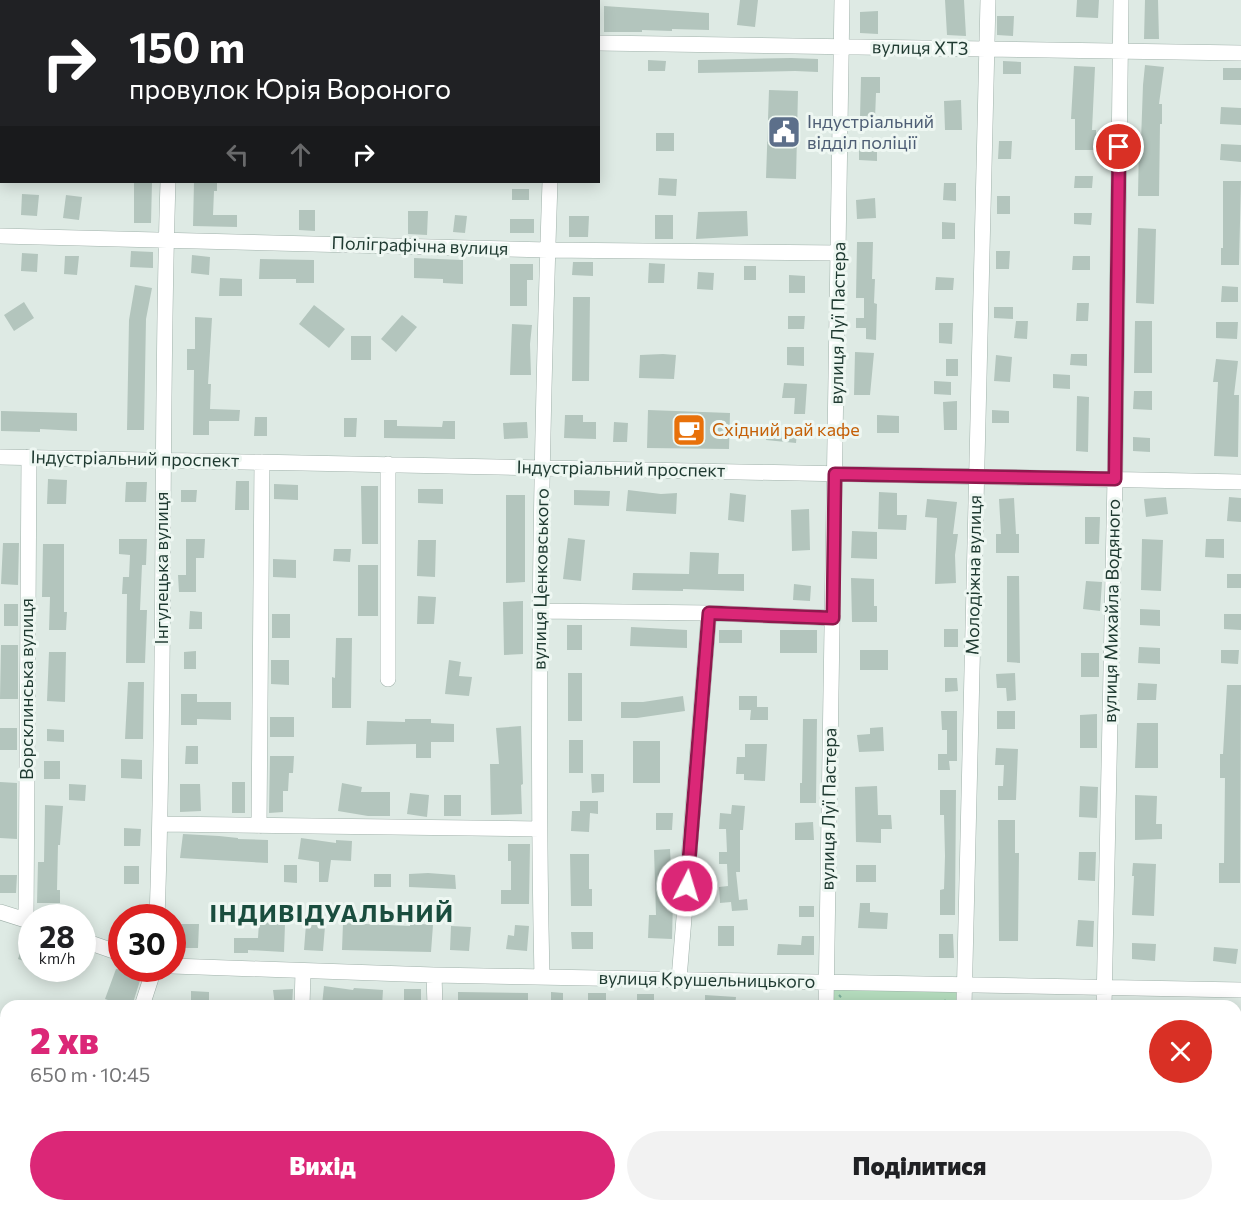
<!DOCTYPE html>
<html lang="uk">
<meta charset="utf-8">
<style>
body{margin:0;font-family:Commissioner,sans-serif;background:#f2f2f2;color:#202124;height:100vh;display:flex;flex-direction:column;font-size:22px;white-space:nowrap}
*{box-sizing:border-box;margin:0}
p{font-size:20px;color:#757577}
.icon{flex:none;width:33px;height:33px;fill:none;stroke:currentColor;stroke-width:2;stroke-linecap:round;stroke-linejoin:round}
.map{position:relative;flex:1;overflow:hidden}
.sheet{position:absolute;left:0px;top:1000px;width:1242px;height:212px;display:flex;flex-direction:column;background:#fff;border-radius:18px 18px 0 0;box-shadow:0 3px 15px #0003}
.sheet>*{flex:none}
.hud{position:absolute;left:0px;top:0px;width:600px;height:183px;box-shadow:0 3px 15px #0003;background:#202124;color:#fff;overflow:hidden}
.speed{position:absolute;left:18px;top:904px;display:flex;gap:12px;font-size:30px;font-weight:700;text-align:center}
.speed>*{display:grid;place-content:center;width:78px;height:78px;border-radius:50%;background:#fff;box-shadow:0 3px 15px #0003;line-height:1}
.speed small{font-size:15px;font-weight:400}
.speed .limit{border:9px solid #d22;background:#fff;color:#111}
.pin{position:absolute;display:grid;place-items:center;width:51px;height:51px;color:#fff;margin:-26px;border:3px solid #fff;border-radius:50%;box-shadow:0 2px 6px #0007}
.me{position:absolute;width:66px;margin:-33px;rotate:5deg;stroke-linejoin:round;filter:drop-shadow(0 0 4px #0008)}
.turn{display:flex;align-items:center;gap:21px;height:126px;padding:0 30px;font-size:27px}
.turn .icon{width:78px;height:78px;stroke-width:2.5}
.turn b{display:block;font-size:42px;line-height:51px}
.lanes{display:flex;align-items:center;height:57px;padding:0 30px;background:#0003;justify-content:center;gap:30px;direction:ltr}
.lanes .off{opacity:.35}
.round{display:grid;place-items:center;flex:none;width:63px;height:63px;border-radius:32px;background:#f2f2f2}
.head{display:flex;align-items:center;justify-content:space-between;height:102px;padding:0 30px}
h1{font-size:36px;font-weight:800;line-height:45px;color:#db2777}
.cta{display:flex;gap:12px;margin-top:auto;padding:12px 30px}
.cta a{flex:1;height:69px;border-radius:36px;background:#db2777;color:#fff;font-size:24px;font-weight:800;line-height:69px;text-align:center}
.cta a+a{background:#f2f2f2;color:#202124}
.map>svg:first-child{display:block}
.green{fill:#b5ddbe}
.building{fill:#b3c5bd}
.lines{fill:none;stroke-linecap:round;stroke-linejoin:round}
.minor-casing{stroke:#a1b2ab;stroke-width:16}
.path{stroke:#7daf9d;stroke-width:2;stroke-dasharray:3 4.5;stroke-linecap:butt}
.minor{stroke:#fff;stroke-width:15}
.route-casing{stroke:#8e194d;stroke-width:15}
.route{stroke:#db2777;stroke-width:10}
.labels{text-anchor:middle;stroke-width:6;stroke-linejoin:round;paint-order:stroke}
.street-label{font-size:18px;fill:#1f3a31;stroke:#eef7f2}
.service-label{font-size:18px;fill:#4e5e75;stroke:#eef7f2;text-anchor:start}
.food-label{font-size:18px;fill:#c56008;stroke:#eef7f2;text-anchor:start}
.district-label{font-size:24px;font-weight:bold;letter-spacing:1.5px;fill:#1a4d3e;stroke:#eef7f2}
</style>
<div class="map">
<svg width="1241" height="1211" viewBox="0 0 1241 1211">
<rect width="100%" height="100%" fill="#deeae4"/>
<path class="green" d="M826 982 963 984 964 1006H826Z"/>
<path class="building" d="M740 0H758L755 27 737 25Z
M945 0H964L966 36 947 35Z
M1077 0H1099L1098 18 1076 17Z
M1145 0H1158L1159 39H1144Z
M604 6 709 13V30L672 29V31L642 30V32H604Z
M878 11V34L860 33V12Z
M997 16H1014L1013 36 997 35Z
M791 58 818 59V72L795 71 698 73V60Z
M648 60 666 61 665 71H648Z
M1003 61 1021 62V74H1003Z
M1145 65 1164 67 1159 104H1162V124H1160L1159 196H1138L1139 141H1141L1143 85Z
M1074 66 1095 67 1092 130H1096V150H1075V119H1071Z
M1223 68H1241V80H1223Z
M861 77H880V93H876L875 119 860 118Z
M769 90 798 91 796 179 766 178Z
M961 100 962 130H945L944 101Z
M1221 107 1241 108V125L1220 124Z
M656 133H674V151H656Z
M999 141H1012L1011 159H998Z
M859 142H877V161L859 160Z
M1221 144 1241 145V162L1220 160Z
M1075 176H1093L1092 188H1074Z
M659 178 677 179 676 196 658 195Z
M1223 181H1241L1239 265H1221V248H1223Z
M134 182H152L151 223H134Z
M194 182H217V191H214L213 215H237V227L193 226Z
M944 183H956V201L943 200Z
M512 189H529V200H512Z
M22 194 39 195 37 216 21 215Z
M66 195 82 197 79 220 63 218Z
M997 196H1010V214H997Z
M875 198 876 218 857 219 856 200Z
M299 210H315V231L299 230Z
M408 211H428L427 235 408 234Z
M747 211 748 236 696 239 698 212Z
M1074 213H1092L1091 225 1074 224Z
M455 215 467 216 465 233 453 232Z
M655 215H673V239H655Z
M569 216H589L588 237H569Z
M510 219H534V233H510Z
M942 222 955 223V239H942Z
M1138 228 1156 229 1154 304 1136 303Z
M857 242H873L872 279H875L874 303 877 304 876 340 866 339V328H856V318H864V298H856Z
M131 251 153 252V268L130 267Z
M996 251H1010L1009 269H996Z
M22 253 38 254 37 272 21 271Z
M192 255 210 257 209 275 191 273Z
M65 256H79L77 275 64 274Z
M1073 256H1090V270H1072Z
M414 258 463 260V284L443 283V279L414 278Z
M260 259 314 260V283H296V279H259Z
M573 262H593V276L572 275Z
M649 263 665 264 664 283H648Z
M510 264H533V280H527V306H510Z
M744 266H756V280H744Z
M698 272 714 273 713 290 697 289Z
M789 275 805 276V293H789Z
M936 277 954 278 953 290H935Z
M220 278 242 279V296H219Z
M135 285 152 288 146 319 144 430H127L129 320Z
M1222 286 1238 287V302H1221Z
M573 297H590L589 381H572Z
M24 302 34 318 14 331 4 315Z
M1077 303H1089L1088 321H1076Z
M314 305 345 329 329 348 299 324Z
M994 307H1013V319L994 318Z
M402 315 417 327 396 352 381 339Z
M788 316H805L804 329H788Z
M195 317 212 318 208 384H211L210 409 240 410 239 421H209V435H193L194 370H187V349H195Z
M1016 321H1028L1027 339 1014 338Z
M1135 321H1152V373H1134Z
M1216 322H1238L1237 339 1216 338Z
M939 323H953L952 344 939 343Z
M512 324 532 325 530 344 531 375H510Z
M351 336H371V360H351Z
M787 347H804V366L787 365Z
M855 352 874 353 870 395H854Z
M663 354 676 355 674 379 639 378 640 355Z
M1071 354H1087V366L1070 365Z
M996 355 1012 357 1010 382 994 381Z
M946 359H958V376H946Z
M1216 359 1238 361 1234 395H1239L1238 457 1214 456 1218 382H1213Z
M1053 374 1070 375V389L1053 388Z
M934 381 951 382V395L934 394Z
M784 383 807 384 805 414H794L795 398H782Z
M1134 391H1152V410L1133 409Z
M1077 396 1089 397 1088 452 1076 451Z
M957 401V430H944L943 402Z
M648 410 730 413 729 449 647 448Z
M992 410 1009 411V423H992Z
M1 411 77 413V431L40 429V432L1 431Z
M565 415H583V422H596V439L564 438Z
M877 415 899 416V433H877Z
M255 417H267V436H254Z
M344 418H357L356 437H344Z
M384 420H397V426L442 427 443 421H455V439L384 438Z
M527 422 528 438 504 439 503 423Z
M614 422 628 423 627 442H613Z
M766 429 797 432 796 443 766 440Z
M1133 437 1150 438V452L1133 451Z
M48 479 67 480 66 504H47Z
M236 481H249V510H235Z
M126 482H147L146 502H125Z
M274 484 298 485V500L274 499Z
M361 486H378V544H362Z
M418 489H443V504L418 503Z
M181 490H197L196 502H181Z
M574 490 610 491 609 506 574 505Z
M628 490 661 494 677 493 676 514 626 511Z
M879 492 897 493V515H907L906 530 878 529Z
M730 493 746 495 744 522 728 520Z
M506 495H525V582L506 583Z
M1166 497 1168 514 1146 517 1144 499Z
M1229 497 1241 498V522L1227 521Z
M1014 498 1016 534H1019V553H996V534H1001L999 499Z
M927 499 957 502 953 534H958L955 555 956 583 935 584 937 518 925 517Z
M809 509 810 550 792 551 791 510Z
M1085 517H1100L1099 544H1085Z
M852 531 877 532V559L851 558Z
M568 538 585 540 581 581 563 579Z
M119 539H147L146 565H142L140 610H147L145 663H126L127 594H122L123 577H129L130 555 119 554Z
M186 539H205L204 558H196V592H179L178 575H186Z
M1142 539 1163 540 1161 591 1141 590Z
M1206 539H1224V558L1205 557Z
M418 540H436L435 577 417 576Z
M3 543H19L18 585 1 584Z
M43 544H64V612H67L66 630H49L50 597H42Z
M334 549H351L350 562 333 561Z
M690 552 719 553 718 574H744V591L683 589V591L632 590 633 573 689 574Z
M273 559 296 560V578L273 577Z
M358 565H378V616H358Z
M1227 574H1241V588H1227Z
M1007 576H1019L1020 663 1007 662Z
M851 578 874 579V606H877V622H852Z
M1086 581 1102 582 1100 611 1083 609Z
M794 584 811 586 810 601 793 600Z
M418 596 436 597 434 624H417Z
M523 601V654L504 655 503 602Z
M4 604H18V626H4Z
M1140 609 1160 610V626L1140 625Z
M190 611 202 612V629H189Z
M272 614H290V638H272Z
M1224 614H1241V630L1224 629Z
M567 625H582V650H567Z
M631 627 687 630V648L630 646Z
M944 629H958V647H944Z
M719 630H742V643H719Z
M780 630H817V653H780Z
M336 638H352L351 708H332V677L335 678Z
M1 645H18V699H0Z
M1139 647 1160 648V664L1138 663Z
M860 650H888V670H860Z
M1221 650H1239L1238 664 1221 663Z
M196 651V669H184V652Z
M49 652H66L65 702 47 701Z
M1081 653H1099V677H1081Z
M271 660H289V685L271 684Z
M449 660 461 662 459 676 472 677 469 696 445 694Z
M568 673H582V721H568Z
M1015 673 1016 700 1007 701 1006 688H997L996 674Z
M945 678H957L958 691 945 692Z
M128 682H144L143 739H125Z
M1138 683 1157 684 1156 700H1137Z
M1227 685H1241L1240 883H1219V863H1224L1225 778H1220V754H1223Z
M181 694H197V702H231V720L197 719V725H181Z
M683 696 685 711 637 718H621V702H643Z
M739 696H757V707H768V720H750L751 710H739Z
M941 711H957V761H949L950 770H938V754H947V730H942Z
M997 711H1015V729H997Z
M1097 714V748H1080V715Z
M270 717H294V737H270Z
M405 719H431V723L454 724V742H431V758H416V744L366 745 367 721 405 722Z
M803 719H817L816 803H800V783H802Z
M1137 723H1158V768H1135Z
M521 726 523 784 521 785 522 814 491 815 490 764H499L496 728Z
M883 727 884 751 859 752 857 735 870 734V728Z
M0 728H17V750H0Z
M47 729 64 730V742L47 741Z
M569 740H583V773H569Z
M633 741H660V783H633Z
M745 744H767L765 781 744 780V774H736L737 757H745Z
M186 746H198V764H185Z
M996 748 1018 749 1016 800H998V786H1003L1004 765H995Z
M270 756H294L293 773H289L288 791H283V812L269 813Z
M121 759 142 760V779L121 778Z
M44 761H60V779H44Z
M591 774H604V792L592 793Z
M0 782 17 783V839L0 838Z
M232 782H245V813H232Z
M342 783 362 787 361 792H390V816H368L338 811Z
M69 784 86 785 85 801 69 800Z
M180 784H200L201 811 180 812Z
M877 786 878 815H891L892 829H881V843L856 842 855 787Z
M1080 786 1098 787 1097 818 1079 817Z
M940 790H956L955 915H940V890L944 889 945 856 944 815H940Z
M410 793 429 795 427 817 407 814Z
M444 795H461V816H444Z
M1135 795 1157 796 1156 824H1162V839L1135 840Z
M580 801H598V814L590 813 589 832 571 831 572 811H580Z
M45 805 63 806 60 845H58L57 890H60V903H37L38 862H44Z
M732 805 745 806 743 830H740V872H736L739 900 747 899 748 910 732 911 731 902 720 903 719 887 728 886 727 864H719V852H727L726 829H719L720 813 731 814Z
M656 813H673L672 830H656Z
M998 820H1015V853H1019L1018 941H999Z
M813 822 814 840H795V823Z
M124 828 141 829 140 846H124Z
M183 834 219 836 238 838V839L268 840V863L180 858Z
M301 838 336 843V840L352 841 351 861 331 860 328 882H319V862L298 859Z
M508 844H530L529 904H501V890H511V861H508Z
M670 849 671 868H668L669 900H673L672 939 648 938 649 915H656L654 850Z
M1079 852H1096L1095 881 1078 880Z
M570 854H589V889H592V906H571Z
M1133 863 1156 864 1154 916 1132 915 1134 876H1132Z
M284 865H297V883L284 882Z
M856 865H876V882H856Z
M124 866H139V884H124Z
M428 873 455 875 456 889 409 887V874Z
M374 874H391V887H374Z
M0 875H17L16 893H0Z
M860 903H870V912L888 913 887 929 858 928Z
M799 906H814V917H799Z
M1078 920 1094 921 1093 947 1076 946Z
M259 922 285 924 284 952 248 950V953H234V938H258Z
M343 923 410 926V923L433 925 431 952 342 950Z
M178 924H199L198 948H178Z
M306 924 325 926 323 951 304 950Z
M515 925 529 926 527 951 506 949 508 935 514 936Z
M451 926 471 927 469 951 450 950Z
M718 926H734V946H718Z
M571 932H593V949H572Z
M939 934H953L954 958H939Z
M802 936H814V955H777L778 944 801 945Z
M24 941 32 944V964L18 959Z
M1132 943 1156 944 1155 961 1132 959Z
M1214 947 1238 949 1236 964 1213 961Z
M47 969H75L72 979 47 971Z
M116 969 143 971 132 1006H125L105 999Z
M324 986 353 990 354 988 383 990 382 1006 322 1005Z
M293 989 292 1006H275L273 990Z
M404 989H421V1006H404Z
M191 991 209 992V1003H191Z
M458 992 528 993V1006H486V1004L458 1003Z
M551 992 563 993V1006H551Z
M588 993H606V1006H588Z
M637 994H654V1006H637Z
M705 995 736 997 735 1006H705Z"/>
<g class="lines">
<g class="minor-casing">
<path id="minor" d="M173 2V0
M0 29 2 30
M598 43 1241 53
M0 236 548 250 839 253
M0 457 1241 482
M388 464V679
M540 611 709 613 833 618
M160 824 539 829
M259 826 262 462
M0 912 32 922
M157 918C166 673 160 427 168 182
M26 920 29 457
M82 940 122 954
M172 966 434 975 1241 990
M434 975 435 1006
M542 977C536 712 541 446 550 182
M679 979 709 613
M142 1006 154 969
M302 1006 303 972
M826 1006 842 0
M964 1006 988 0
M1104 1006 1115 479 1121 0
M0 1089 6 1091
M377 1206 393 1211
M78 1211 80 1206
M405 1211 406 1206
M823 1211V1206
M959 1211V1206
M1101 1211V1206"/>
</g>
<path class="path" d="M839 995 849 1006
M937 1006 949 998"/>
<use href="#minor" class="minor"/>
</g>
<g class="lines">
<g class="route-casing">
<path id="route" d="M687 886 709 613 833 618 835 474 1115 479 1119 147"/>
</g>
<use href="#route" class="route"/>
</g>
<defs>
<g id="civic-square" transform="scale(1.725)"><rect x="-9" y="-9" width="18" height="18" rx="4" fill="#5c6f8a" stroke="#eef7f2"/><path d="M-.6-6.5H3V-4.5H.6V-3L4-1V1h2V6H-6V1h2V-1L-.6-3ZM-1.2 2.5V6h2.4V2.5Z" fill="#fff"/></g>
<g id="cafe-square" transform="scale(1.725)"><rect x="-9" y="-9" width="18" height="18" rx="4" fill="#e8710a" stroke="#eef7f2"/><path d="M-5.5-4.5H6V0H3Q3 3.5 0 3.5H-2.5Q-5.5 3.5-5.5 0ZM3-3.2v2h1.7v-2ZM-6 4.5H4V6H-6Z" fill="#fff"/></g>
</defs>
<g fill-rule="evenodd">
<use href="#civic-square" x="784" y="132"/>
<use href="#cafe-square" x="689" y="430"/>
</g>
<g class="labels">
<g class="street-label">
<text transform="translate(920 48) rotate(1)" y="6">вулиця ХТЗ</text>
<text transform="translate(420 246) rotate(2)" y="6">Поліграфічна вулиця</text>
<text transform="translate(838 323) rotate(-89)" y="6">вулиця Луї Пастера</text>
<text transform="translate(135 459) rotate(1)" y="6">Індустріальний проспект</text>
<text transform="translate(621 469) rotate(1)" y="6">Індустріальний проспект</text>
<text transform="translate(162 568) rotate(-90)" y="6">Інгулецька вулиця</text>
<text transform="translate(974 575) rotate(-89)" y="6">Молодіжна вулиця</text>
<text transform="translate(541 579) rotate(-89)" y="6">вулиця Ценковського</text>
<text transform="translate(1112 611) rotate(-89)" y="6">вулиця Михайла Водяного</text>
<text transform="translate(27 689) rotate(-90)" y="6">Ворсклинська вулиця</text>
<text transform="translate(829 809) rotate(-89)" y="6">вулиця Луї Пастера</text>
<text transform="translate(707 980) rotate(1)" y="6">вулиця Крушельницького</text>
</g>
<g class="service-label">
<text x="807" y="128">Індустріальний<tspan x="807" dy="21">відділ поліції</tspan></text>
</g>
<g class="food-label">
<text x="712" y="436">Східний рай кафе</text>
</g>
<g class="district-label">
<text x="332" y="922">ІНДИВІДУАЛЬНИЙ</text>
</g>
</g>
</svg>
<div class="speed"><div>28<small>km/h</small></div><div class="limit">30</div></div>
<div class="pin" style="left:1119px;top:147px;background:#d93025"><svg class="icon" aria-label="arrive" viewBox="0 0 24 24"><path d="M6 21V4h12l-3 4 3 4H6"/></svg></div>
<svg class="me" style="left:687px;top:886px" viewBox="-20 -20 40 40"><circle r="17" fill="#db2777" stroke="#fff" stroke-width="3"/><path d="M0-11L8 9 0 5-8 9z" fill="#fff"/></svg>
<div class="hud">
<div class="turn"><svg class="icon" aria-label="right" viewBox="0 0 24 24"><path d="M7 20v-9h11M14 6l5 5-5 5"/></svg><div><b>150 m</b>провулок Юрія Вороного</div></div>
<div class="lanes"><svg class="icon off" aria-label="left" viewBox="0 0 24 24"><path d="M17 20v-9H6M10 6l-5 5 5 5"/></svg><svg class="icon off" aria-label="ahead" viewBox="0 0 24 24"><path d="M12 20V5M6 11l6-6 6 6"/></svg><svg class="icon" aria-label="right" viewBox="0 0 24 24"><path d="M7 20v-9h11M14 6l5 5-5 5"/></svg></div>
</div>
<section class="sheet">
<div class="head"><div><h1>2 хв</h1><p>650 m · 10:45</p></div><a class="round" style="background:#d93025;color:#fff"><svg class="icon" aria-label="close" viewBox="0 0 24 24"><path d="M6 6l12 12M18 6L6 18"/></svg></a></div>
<div class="cta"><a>Вихід</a><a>Поділитися</a></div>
</section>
</div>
